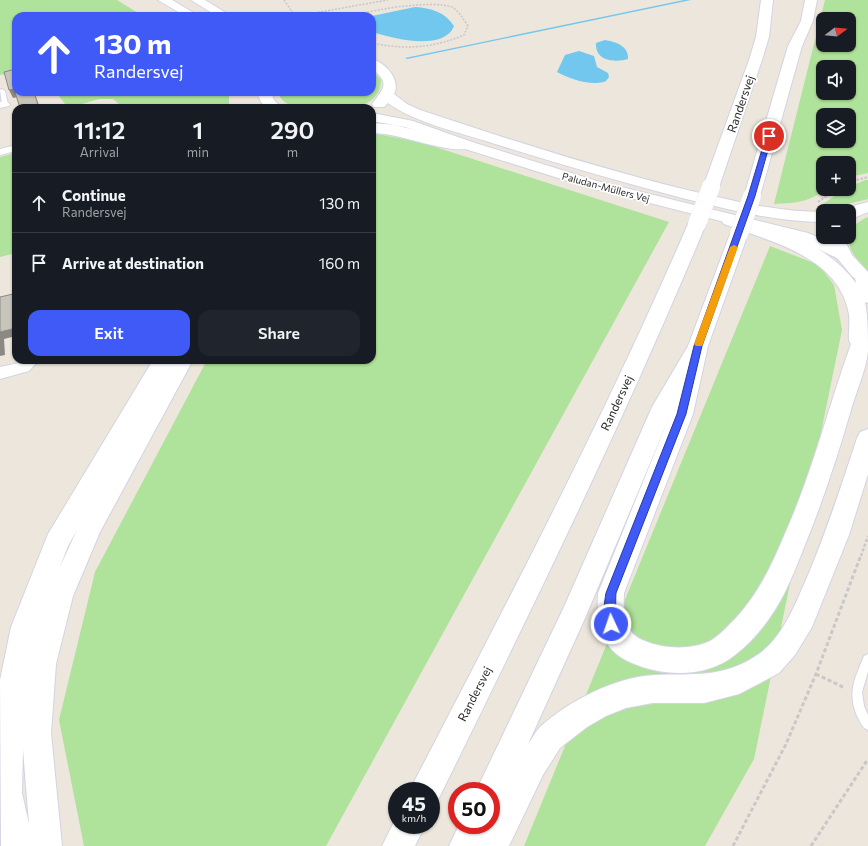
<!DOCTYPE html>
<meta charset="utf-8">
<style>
body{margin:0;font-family:Commissioner,sans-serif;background:#20242c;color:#f1f3f6;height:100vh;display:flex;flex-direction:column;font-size:15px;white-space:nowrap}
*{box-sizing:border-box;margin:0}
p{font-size:13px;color:#9ea1a6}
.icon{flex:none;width:22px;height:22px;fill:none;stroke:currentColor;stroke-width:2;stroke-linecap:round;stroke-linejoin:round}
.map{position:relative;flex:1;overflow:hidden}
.side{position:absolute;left:12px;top:104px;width:364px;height:260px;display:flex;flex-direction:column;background:#171b24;border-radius:12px;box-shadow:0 1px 3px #0004}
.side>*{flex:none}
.guide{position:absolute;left:12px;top:12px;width:364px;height:84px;border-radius:12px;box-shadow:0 1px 3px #0004;background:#3f5af7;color:#fff;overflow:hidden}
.needle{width:26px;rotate:74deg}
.tools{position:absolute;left:816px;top:12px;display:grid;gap:8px}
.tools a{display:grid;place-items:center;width:40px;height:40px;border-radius:8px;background:#171b24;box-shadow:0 1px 3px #0004;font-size:20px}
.speed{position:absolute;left:388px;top:782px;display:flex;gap:8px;font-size:20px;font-weight:700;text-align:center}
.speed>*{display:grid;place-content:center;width:52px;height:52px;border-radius:50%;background:#171b24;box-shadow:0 1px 3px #0004;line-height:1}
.speed small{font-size:10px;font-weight:400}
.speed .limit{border:6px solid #d22;background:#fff;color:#111}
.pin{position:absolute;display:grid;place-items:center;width:34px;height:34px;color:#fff;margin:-17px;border:2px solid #fff;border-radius:50%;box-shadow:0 1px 4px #0007}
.me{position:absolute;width:44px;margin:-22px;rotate:357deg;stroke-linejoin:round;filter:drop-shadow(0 0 3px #0008)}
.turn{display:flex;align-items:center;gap:14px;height:84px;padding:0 16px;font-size:18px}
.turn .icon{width:52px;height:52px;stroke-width:2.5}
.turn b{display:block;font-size:28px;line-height:34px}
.eta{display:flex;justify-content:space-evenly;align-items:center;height:68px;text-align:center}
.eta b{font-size:24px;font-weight:600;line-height:28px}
.action{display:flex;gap:8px;margin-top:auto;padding:8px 16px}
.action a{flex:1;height:46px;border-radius:12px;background:#3f5af7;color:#fff;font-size:16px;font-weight:600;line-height:46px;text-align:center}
.action a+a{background:#20242c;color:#f1f3f6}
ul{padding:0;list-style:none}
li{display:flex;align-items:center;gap:12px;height:60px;padding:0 16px;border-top:1px solid #363941}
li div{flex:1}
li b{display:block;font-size:15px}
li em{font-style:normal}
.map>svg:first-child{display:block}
.green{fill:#afe29a;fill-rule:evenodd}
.water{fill:#71c7ed}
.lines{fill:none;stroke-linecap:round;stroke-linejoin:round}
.stream{fill:#71c7ed;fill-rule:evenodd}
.service-casing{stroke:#d2d4e3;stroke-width:2}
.minor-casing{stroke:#d2d4e3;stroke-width:2}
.tertiary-casing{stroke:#d2d4e3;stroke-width:2}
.secondary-casing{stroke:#d2d4e3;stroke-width:2}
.path-far3{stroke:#c8c8c8;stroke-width:1.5;stroke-dasharray:2 1.5;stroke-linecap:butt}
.path-far2{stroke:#c8c8c8;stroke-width:2;stroke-dasharray:2.5 1.5;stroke-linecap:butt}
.path-far1{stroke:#c8c8c8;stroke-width:2.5;stroke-dasharray:3 2;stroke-linecap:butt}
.path{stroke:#c8c8c8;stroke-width:3;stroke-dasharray:4 2.5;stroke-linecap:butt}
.service{fill:#fff;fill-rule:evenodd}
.minor{fill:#fff;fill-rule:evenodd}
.tertiary{fill:#fff;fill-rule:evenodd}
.secondary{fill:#fff;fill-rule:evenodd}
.secondary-bridge-casing{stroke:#d2d4e3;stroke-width:18;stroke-linecap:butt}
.secondary-bridge{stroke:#fff;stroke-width:18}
.shaded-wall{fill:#8b8983}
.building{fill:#c7c4bb;stroke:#8b8983}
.route{fill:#3f5af7;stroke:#293aa1}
.slow{fill:#f59e0b}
.labels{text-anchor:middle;stroke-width:3.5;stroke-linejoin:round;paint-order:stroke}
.far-street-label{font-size:10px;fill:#2a2a2a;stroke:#fff}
.street-label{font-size:12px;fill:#2a2a2a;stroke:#fff}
</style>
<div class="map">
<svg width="868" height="846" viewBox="0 0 868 846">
<rect width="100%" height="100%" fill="#ece6dc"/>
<path class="green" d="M0 0H117L143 16H16V72L0 75Z
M825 0H868V173L849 177V163H823V189H827C808 202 797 203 774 204ZM823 19H849V45H823ZM823 67H849V93H823ZM823 115H849V141H823Z
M372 70 381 80C381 118 320 108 295 108 288 104 280 101 278 92H372Z
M56 92H229V108H124L113 99H99L68 108Z
M377 134 420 142 669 222 326 846H84L59 720 95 572 207 360H372V135Z
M16 153V253L0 257V157Z
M865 180H868V199L815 212 816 209 843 190 849 189V187Z
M868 217V272C849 253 836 231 868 217Z
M770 246 819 265 834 285 842 330 754 759 705 846H524Z"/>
<path class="water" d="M415 7C431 8 445 12 454 26 444 52 391 38 372 32V16Z
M605 40C616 42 629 46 628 59 614 63 595 61 596 43Z
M579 51 594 56 597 67 608 73 609 77 606 81C592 87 570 79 557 72L565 55Z"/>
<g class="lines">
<path class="stream" d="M684 0H691L407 59 405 58Z"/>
<g class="service-casing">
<path id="service" d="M2 89 5 91 8 104 5 106 2 104 0 90Z
M868 654V672L862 692 864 706 868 715V730C862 728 860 721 857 716 847 692 855 678 864 656Z"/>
</g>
<g class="minor-casing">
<path id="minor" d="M5 101 10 104 9 106 0 108V102Z
M16 145V151L0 155V149Z
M22 360H39L29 371 0 379V367L19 363Z"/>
</g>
<g class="tertiary-casing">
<path id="tertiary" d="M158 0H172L199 16H185Z
M191 0H205L231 16H217Z
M372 59C386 63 401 80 394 94L407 104 420 110C507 139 594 167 683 189 730 200 775 212 823 212V222C776 222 732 210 686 199 621 182 556 163 492 143 461 133 413 122 388 103L384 107H374L372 104C383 89 391 83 372 69Z
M257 92H271L274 100 282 108H267L261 102Z
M372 113 413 121 472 142 597 181 808 233 829 242 831 237H843L852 255 868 272V286L862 284 852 276 837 258 803 242 587 187 462 148 405 127 372 121Z
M868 202V212L849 220V211H844L853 206Z"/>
</g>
<g class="secondary-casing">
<path id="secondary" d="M761 0H773L769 37 762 60 719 187 717 191 711 192 705 191 703 187 749 60 756 37Z
M805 0H817L813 21 802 46 760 196 758 200 752 201 746 200 744 196 788 46 801 21Z
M372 123 395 125 437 136 473 142 475 145 473 148C446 155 403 133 372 133Z
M730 215C776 226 827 244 856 283L855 278 857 274 868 273V303L865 302C868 316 868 337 868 352 866 370 856 392 851 410 837 458 822 504 803 550 797 565 791 580 784 594 772 617 755 640 735 655 706 678 664 677 632 663 601 650 596 624 598 593L671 413 586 616 528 744C532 739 535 732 540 727 568 701 616 677 654 675 694 673 723 679 759 654 784 636 796 602 808 575 827 530 842 484 857 438L860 432 868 429V474L849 535 812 627 795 655 779 673 739 694 704 703H653L626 708 606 716 587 727 560 748 543 775 509 846H449L459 825H491V814L496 804 491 806V791H476L564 607 652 407 688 346 730 234 733 230 738 229 724 224 721 220 724 216ZM746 232C787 246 838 264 848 310 851 320 848 331 849 341L851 344C828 408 812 474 784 536 771 567 758 594 735 619 727 627 719 636 710 641 692 650 663 649 645 641 623 633 623 613 624 593L693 414 708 346 748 234Z
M697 219 703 220 706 224C624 421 531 611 437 802L431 804V791H411L415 780C510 597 606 414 688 224L691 220Z
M153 360H193L100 532 73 596 56 664 51 733 62 846H1L0 680 11 627 48 534ZM77 530 59 569 68 546ZM23 749 29 824 22 793Z
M397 816V825H425L415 846H382Z"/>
</g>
<path class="path-far3" d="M284 0 295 16
M297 16 388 0
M354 16C374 9 433 0 452 7 459 11 463 19 468 26L464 35C434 48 404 50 372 43"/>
<path class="path-far2" d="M849 182 868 177
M818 202 836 189"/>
<path class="path-far1" d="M861 556 868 536"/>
<path class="path" d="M816 674 845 688
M733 846 786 744 816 674 861 555
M811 846 868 759"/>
<use href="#service" class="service"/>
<use href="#minor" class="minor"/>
<use href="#tertiary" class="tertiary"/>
<use href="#secondary" class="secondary"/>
<g class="secondary-bridge-casing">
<path id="secondary-bridge" d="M697 224 711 187
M739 234 752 196"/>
</g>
<use href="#secondary-bridge" class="secondary-bridge"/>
</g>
<path class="shaded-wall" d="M14 89 18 97 13 98 9 90Z
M34 92 40 108H39Z
M13 294 16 299H13Z
M16 328V336L4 339 5 355 0 356V332Z"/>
<path class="building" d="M16 69V92H34L39 108H20L14 89 9 90 4 72Z
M13 294V299L16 298V328L0 332V297Z"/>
<path class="route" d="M769 134 772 136 755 196 702 346 686 414 616 593C615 602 617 622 615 628L611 630 607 628C602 617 604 605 606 593L677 414 694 346 748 196 766 136Z"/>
<path class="slow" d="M734 245 738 247 703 344 702 346H696L694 344 730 247Z"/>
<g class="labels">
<g class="far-street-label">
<text transform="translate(606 187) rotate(15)" y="4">Paludan-Müllers Vej</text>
</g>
<g class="street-label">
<text transform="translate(741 104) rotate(-71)" y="4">Randersvej</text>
<text transform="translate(617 403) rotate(-65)" y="4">Randersvej</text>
<text transform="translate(475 694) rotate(-63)" y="4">Randersvej</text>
</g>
</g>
</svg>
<div class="tools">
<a><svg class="needle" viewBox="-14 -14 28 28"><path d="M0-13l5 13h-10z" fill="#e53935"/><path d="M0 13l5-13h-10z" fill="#9ea1a6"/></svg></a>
<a><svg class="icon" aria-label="sound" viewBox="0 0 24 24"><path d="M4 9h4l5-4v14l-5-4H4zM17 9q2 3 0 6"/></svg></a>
<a><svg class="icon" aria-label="layers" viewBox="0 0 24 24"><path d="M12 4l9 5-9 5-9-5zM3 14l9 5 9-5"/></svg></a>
<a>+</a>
<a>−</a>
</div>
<div class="speed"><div>45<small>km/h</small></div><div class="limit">50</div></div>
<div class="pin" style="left:769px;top:136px;background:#d93025"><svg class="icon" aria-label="arrive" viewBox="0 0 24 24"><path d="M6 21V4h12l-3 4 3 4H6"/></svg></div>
<svg class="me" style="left:611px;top:624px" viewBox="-20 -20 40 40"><circle r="17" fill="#3f5af7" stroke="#fff" stroke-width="3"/><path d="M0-11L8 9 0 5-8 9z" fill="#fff"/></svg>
<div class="guide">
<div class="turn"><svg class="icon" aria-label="ahead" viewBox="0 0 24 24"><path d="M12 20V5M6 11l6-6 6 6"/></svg><div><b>130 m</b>Randersvej</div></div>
</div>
<section class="side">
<div class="eta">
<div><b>11:12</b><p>Arrival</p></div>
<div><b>1</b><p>min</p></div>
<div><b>290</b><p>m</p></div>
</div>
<ul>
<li><svg class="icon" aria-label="ahead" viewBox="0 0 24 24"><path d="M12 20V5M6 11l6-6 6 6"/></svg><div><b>Continue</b><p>Randersvej</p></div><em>130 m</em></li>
<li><svg class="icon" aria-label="arrive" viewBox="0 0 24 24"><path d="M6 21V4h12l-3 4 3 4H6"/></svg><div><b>Arrive at destination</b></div><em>160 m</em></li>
</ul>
<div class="action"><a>Exit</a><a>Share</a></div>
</section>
</div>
